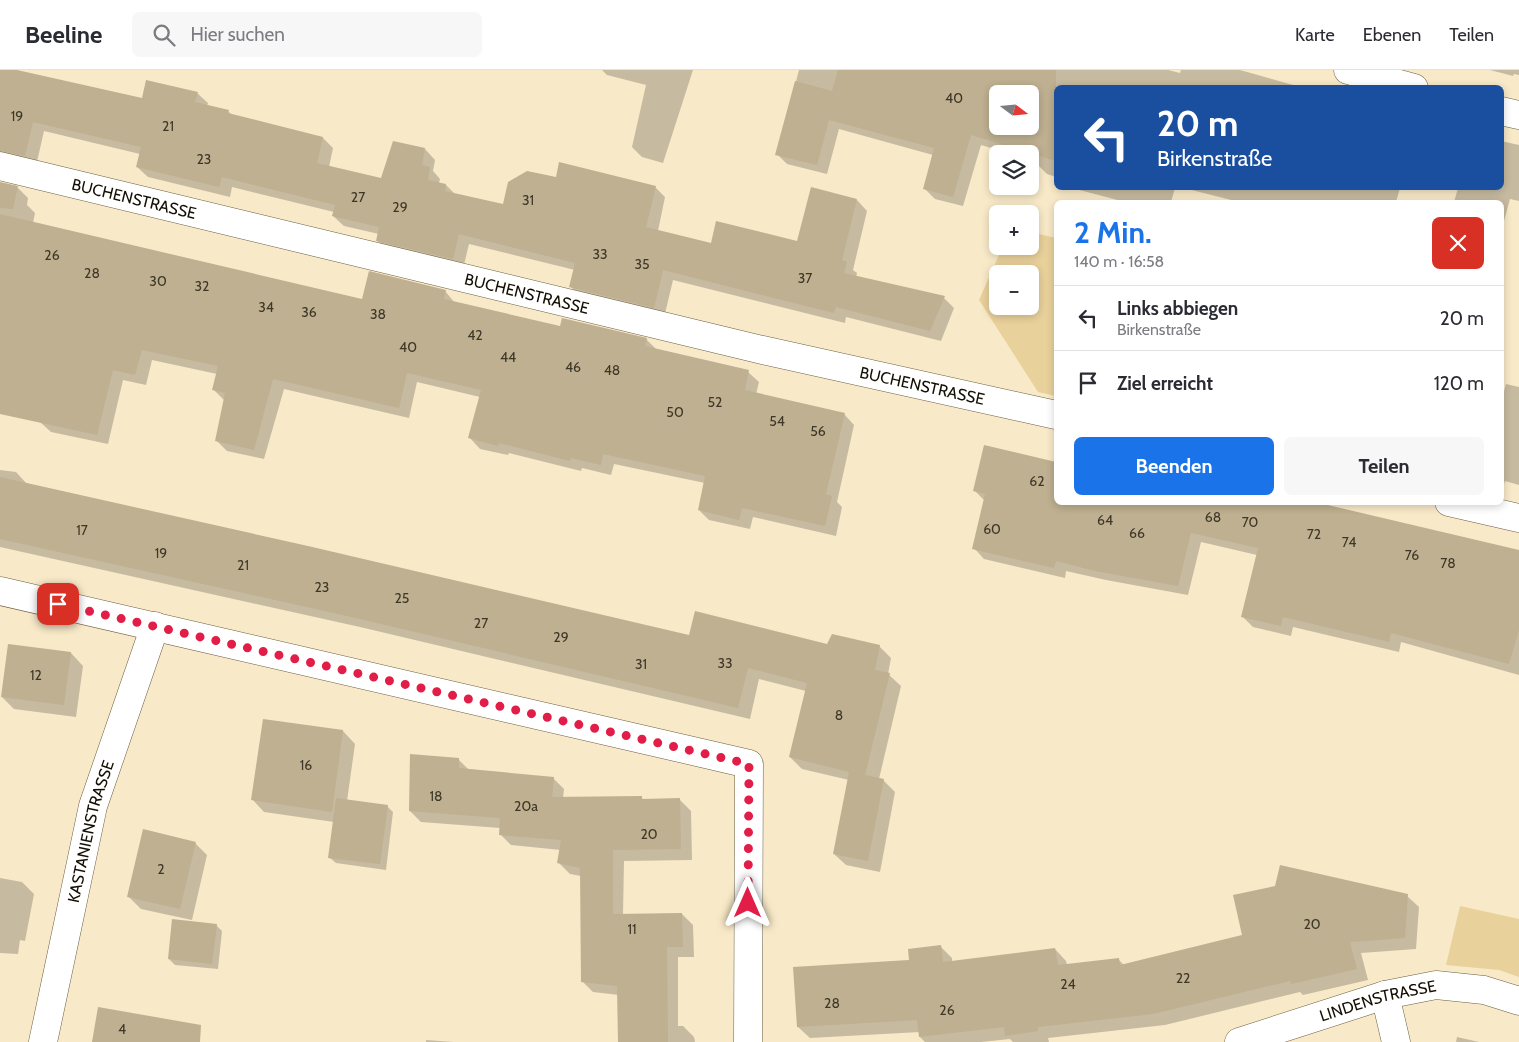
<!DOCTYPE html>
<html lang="de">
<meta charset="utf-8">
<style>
body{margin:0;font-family:Cabin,sans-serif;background:#f7f7f7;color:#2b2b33;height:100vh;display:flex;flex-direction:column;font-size:19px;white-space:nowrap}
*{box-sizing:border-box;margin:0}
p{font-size:16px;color:#7c7c81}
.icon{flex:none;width:28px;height:28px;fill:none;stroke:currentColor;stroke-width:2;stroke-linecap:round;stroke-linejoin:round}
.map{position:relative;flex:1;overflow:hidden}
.details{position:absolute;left:1054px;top:130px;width:450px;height:305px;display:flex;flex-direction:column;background:#fff;border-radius:8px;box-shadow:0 2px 8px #0003}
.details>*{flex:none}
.hud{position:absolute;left:1054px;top:15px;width:450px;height:105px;border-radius:8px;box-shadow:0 2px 8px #0003;background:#1a4fa0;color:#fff;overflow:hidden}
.needle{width:32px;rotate:106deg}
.buttons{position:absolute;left:989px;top:15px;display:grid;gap:10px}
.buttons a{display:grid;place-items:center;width:50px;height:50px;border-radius:8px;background:#fff;box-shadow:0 2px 8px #0003;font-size:25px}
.pin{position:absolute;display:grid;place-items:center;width:42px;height:42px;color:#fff;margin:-21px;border-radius:10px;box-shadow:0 2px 8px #0006}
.me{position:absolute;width:55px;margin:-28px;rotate:0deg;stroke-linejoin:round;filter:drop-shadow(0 0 4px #0008)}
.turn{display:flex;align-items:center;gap:18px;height:105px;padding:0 20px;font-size:22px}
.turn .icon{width:65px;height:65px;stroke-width:2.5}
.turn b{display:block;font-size:35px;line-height:42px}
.round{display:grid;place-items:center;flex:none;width:52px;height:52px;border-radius:8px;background:#f7f7f7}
.head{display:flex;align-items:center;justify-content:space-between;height:85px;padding:0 20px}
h1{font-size:30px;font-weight:700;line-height:38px;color:#1a73e8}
.primary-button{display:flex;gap:10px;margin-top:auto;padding:10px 20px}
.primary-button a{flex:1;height:58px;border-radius:8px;background:#1a73e8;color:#fff;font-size:20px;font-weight:700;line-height:58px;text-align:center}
.primary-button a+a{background:#f7f7f7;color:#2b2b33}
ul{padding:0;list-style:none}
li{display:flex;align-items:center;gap:15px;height:65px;padding:0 20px;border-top:1px solid #e1e1e2}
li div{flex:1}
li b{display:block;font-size:19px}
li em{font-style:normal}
header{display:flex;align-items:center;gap:30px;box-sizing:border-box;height:70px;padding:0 25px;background:#fff;border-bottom:1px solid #e1e1e2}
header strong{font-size:24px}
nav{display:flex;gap:28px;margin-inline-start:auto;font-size:18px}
.search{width:350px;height:45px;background:#f7f7f7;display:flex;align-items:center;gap:12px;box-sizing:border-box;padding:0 18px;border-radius:8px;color:#7c7c81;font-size:19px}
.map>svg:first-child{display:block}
.green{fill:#e9d19b;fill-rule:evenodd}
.shadow{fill:#0003;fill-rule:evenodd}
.building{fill:#beb090;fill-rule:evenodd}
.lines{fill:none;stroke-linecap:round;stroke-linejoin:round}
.minor-casing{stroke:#6c5f41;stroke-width:29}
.minor{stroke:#fff;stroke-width:28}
.route{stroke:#e11d48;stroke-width:9;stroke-dasharray:0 16.2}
.labels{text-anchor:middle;stroke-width:4.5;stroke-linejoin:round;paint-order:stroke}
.number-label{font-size:14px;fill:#3e3727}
.street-label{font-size:16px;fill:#140f04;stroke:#fdf7ea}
</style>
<header>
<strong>Beeline</strong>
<div class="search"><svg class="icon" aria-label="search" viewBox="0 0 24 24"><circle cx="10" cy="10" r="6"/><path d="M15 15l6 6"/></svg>Hier suchen</div>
<nav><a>Karte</a><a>Ebenen</a><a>Teilen</a></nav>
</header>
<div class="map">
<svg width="1519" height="972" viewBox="0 0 1519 972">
<rect width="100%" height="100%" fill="#f8e9c8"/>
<path class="green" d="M1030 162 1056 168V326L1038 322 979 230 1003 176H1030ZM998 204H1030V236H998Z
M1460 836 1519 849V907L1499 900 1446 895Z"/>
<path class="shadow" d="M0 0H14L143 29 197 23 208 33 207 36 228 41 233 46 323 68 333 78 329 97 382 109 425 79 435 90 433 101 440 109 439 113 446 115 455 124 504 135 557 108 655 117 665 127 658 161 712 175 798 173 857 130 867 141 853 200 857 203 856 207 944 228 954 238 941 271 846 247 845 253 673 210 664 248 581 228 571 217 575 200 469 174 463 199 388 181 377 170 379 164 344 156 333 146 334 142 232 117 230 127 148 107 137 97 140 84 44 61 36 96 0 95Z
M602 0H693L663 93 642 87 632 77 646 15 607 5Z
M799 0H1168L1180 3 1181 0H1240L1304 18H1056V107L1047 104 1037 94 1038 91 1030 89V84H1012L981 75 963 136 935 129 925 119 933 85 839 59 827 104 787 94 777 84ZM998 24H1030V56H998Z
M1490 0H1519V5L1514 4 1513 6Z
M1501 71 1519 75V131L1510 129 1501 162V132H1454L1458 118H1501Z
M0 113 18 118 28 128 27 135 35 143 33 153 363 231 445 221 455 233 561 258 646 269 657 280 748 302 759 312 756 324 844 344 854 355 837 432 842 437 836 466 753 447 750 459 709 450 699 440 705 413 614 394 611 405 582 398 581 401 509 383 508 385 480 379 470 368 480 327 417 312 409 348 284 319 264 389 227 381 216 370 224 330 214 320 217 304 152 290 146 315 123 310 108 374 51 362 40 352 0 280Z
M1072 118H1175L1171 132H1125Z
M1184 118H1400L1396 132H1239Z
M1506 314 1519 317V415L1505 411 1504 414 1501 413V333Z
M985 376 1056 393V432L1519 482V605L1401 572 1399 582 1293 557 1291 566 1253 557 1243 547 1257 485 1201 472 1188 525 1106 510 1066 501 1065 508 984 489 974 478 985 431 975 421Z
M0 400 16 402 27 414 690 566 828 576H879L891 588 888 604 901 616 879 709 883 710 895 722 880 802 846 795 834 784 849 710 802 699 790 687 806 621 759 609 750 649 360 557 0 477Z
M71 583 83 596 76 647 14 639 2 627Z
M343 661 355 674 347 731 387 736 393 742 386 800 336 793 330 788 334 752 264 742 252 729Z
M458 689 469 700 553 708 564 719 563 728 641 727 644 730H680L691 741 692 790 624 791 623 845 682 844 693 855 694 887H678V956H683L694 967 695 972H619V925L593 922 582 911 581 806 570 804 559 793 561 780 511 775 500 764V758L421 752 410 741Z
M195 773 207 785 192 850 141 839 128 826Z
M0 808 22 812 34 824 25 871 20 870 18 884 0 883Z
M1407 826 1419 837 1416 879 1361 883 1368 910 1303 925 1300 922 1165 955 1048 968 1049 972H1013L1010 969 981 972H925L920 967V962L810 968 798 957 794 899 911 891 940 876 952 888V892L1055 879 1066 891 1067 895 1118 889 1124 895Z
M216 855 222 861 218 899 175 895 169 889Z
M1457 967 1479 972H1456Z
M426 970 454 972H426Z"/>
<path class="building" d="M0 0H17L142 28 146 10 198 22 195 32 229 40 228 43 323 67 317 93 381 108 393 71 425 78 422 95 430 97 428 110 446 114 445 121 503 134 508 112 527 101 556 107 559 92 656 116 646 157 711 173 716 151 797 171 811 117 857 129 842 190 847 192 844 203 945 226 930 261 836 237 834 243 663 200 654 238 569 217 575 193 459 164 453 189 376 171 379 157 332 146 335 135 222 107 219 117 136 97 141 77 33 52 25 86 0 81Z
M838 0H1056V91L971 65 953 127 923 119 934 78 829 50 817 95 775 85 795 11 832 21ZM998 24H1030V56H998Z
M0 112 18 116 13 139 0 138Z
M0 144 362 229 369 201 446 220 444 229 560 256 562 248 647 268 645 276 749 300 745 320 845 343 826 424 832 426 825 456 742 438 739 450 698 440 705 406 603 384 601 395 571 388 570 391 499 373 498 376 468 368 481 320 407 303 399 338 273 309 254 380 215 371 225 323 212 320 218 296 142 280 135 305 113 300 97 365 0 344Z
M984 375 1056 392V432H1315L1519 480V560L1509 594 1391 563 1389 572 1283 547 1281 556 1241 547 1258 478 1191 463 1178 516 1095 501 1056 491 1054 498 972 479 985 424 973 421Z
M0 407 308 476 689 565 695 541 827 574 832 564 880 575 875 600 890 603 865 705 884 709 868 791 833 784 849 702 789 687 807 613 748 598 738 638 347 546 0 469Z
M8 574 71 582 64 635 1 627Z
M263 649 343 660 332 742 251 730Z
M410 684 459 688V698L554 707 552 727 642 726V729L680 728 681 779 613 780V844L682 843 683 877H667L668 972H618L617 916 581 912 580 798 557 793 561 770 499 765 500 748 409 741Z
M336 728 388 735 380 794 328 788Z
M143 759 196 772 180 839 127 827Z
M1280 795 1408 824 1405 868 1350 872 1357 899 1291 914 1290 911 1153 944 1038 957V961L1005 966 1004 957 919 967 917 950 797 957 793 897 909 890 908 879 941 875 943 892 1055 878 1058 895 1119 888 1120 895 1242 865 1233 825 1275 816Z
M172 849 217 854 212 894 168 889Z
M98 937 201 955 200 972H92Z"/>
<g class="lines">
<g class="minor-casing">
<g id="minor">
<path d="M1348 0 1414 18"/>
<path d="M1501 41 1519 45"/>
<path id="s1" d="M0 96 758 279 1056 345"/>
<path d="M1449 432 1519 448"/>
<path d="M0 521 749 694 748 972"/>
<path d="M1385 925 1396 972"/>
<path id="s2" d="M43 972 93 736 155 556"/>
<path id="s3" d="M1239 972 1385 925 1436 915 1484 920 1519 931"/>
</g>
</g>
<use href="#minor" class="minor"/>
</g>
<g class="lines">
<path class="route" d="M58 534 749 694 748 833"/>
</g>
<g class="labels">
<g class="number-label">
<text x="954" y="33">40</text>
<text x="17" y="51">19</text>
<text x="168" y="61">21</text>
<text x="204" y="94">23</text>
<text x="358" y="132">27</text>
<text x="528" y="135">31</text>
<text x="400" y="142">29</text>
<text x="600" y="189">33</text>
<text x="52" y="190">26</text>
<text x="642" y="199">35</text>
<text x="92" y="208">28</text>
<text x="805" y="213">37</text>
<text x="158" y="216">30</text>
<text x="202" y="221">32</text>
<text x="266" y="242">34</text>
<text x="309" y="247">36</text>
<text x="378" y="249">38</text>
<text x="475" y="270">42</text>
<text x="408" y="282">40</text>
<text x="508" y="292">44</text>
<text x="573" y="302">46</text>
<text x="612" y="305">48</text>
<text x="715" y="337">52</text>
<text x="675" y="347">50</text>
<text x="777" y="356">54</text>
<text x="818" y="366">56</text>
<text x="1037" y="416">62</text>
<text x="1213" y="452">68</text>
<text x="1105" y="455">64</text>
<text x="1250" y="457">70</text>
<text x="992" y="464">60</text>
<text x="82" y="465">17</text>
<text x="1137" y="468">66</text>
<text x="1314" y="469">72</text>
<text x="1349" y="477">74</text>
<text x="161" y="488">19</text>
<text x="1412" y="490">76</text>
<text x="1448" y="498">78</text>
<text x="243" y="500">21</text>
<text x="322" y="522">23</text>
<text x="402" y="533">25</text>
<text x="481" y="558">27</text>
<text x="561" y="572">29</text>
<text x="725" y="598">33</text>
<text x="641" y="599">31</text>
<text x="36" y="610">12</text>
<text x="839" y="650">8</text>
<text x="306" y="700">16</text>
<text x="436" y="731">18</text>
<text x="526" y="741">20a</text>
<text x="649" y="769">20</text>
<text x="161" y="804">2</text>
<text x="1312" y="859">20</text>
<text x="632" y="864">11</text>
<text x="1183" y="913">22</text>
<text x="1068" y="919">24</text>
<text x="832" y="938">28</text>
<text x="947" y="945">26</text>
<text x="122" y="964">4</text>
</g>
<g class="street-label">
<text dy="6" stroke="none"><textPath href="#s1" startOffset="138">BUCHENSTRASSE</textPath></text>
<text dy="6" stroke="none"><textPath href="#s1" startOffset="542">BUCHENSTRASSE</textPath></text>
<text dy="6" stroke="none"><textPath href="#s1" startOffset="948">BUCHENSTRASSE</textPath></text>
<text dy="6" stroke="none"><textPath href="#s2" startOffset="216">KASTANIENSTRASSE</textPath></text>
<text dy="6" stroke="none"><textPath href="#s3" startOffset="145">LINDENSTRASSE</textPath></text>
</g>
</g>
</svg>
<div class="buttons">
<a><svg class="needle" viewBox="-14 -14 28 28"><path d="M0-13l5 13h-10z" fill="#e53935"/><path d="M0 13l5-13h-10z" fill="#7c7c81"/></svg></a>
<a><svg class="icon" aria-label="layers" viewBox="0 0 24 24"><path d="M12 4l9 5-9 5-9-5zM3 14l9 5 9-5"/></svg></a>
<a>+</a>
<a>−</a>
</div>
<div class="pin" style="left:58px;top:534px;background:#d93025"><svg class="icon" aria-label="arrive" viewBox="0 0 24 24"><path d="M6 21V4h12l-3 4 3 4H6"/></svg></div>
<svg class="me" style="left:748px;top:833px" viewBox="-20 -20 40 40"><path d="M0-17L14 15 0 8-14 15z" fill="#e11d48" stroke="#fff" stroke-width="4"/></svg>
<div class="hud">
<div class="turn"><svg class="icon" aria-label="left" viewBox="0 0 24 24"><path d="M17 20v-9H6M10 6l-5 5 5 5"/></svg><div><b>20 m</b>Birkenstraße</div></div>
</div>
<section class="details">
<div class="head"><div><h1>2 Min.</h1><p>140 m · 16:58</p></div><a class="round" style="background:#d93025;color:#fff"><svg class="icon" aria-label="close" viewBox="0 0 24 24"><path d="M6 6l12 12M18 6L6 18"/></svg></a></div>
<ul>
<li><svg class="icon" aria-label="left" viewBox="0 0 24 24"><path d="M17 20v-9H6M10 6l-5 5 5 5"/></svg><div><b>Links abbiegen</b><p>Birkenstraße</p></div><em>20 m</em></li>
<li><svg class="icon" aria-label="arrive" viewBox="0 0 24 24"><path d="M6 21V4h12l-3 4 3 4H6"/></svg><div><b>Ziel erreicht</b></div><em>120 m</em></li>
</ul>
<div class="primary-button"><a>Beenden</a><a>Teilen</a></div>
</section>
</div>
